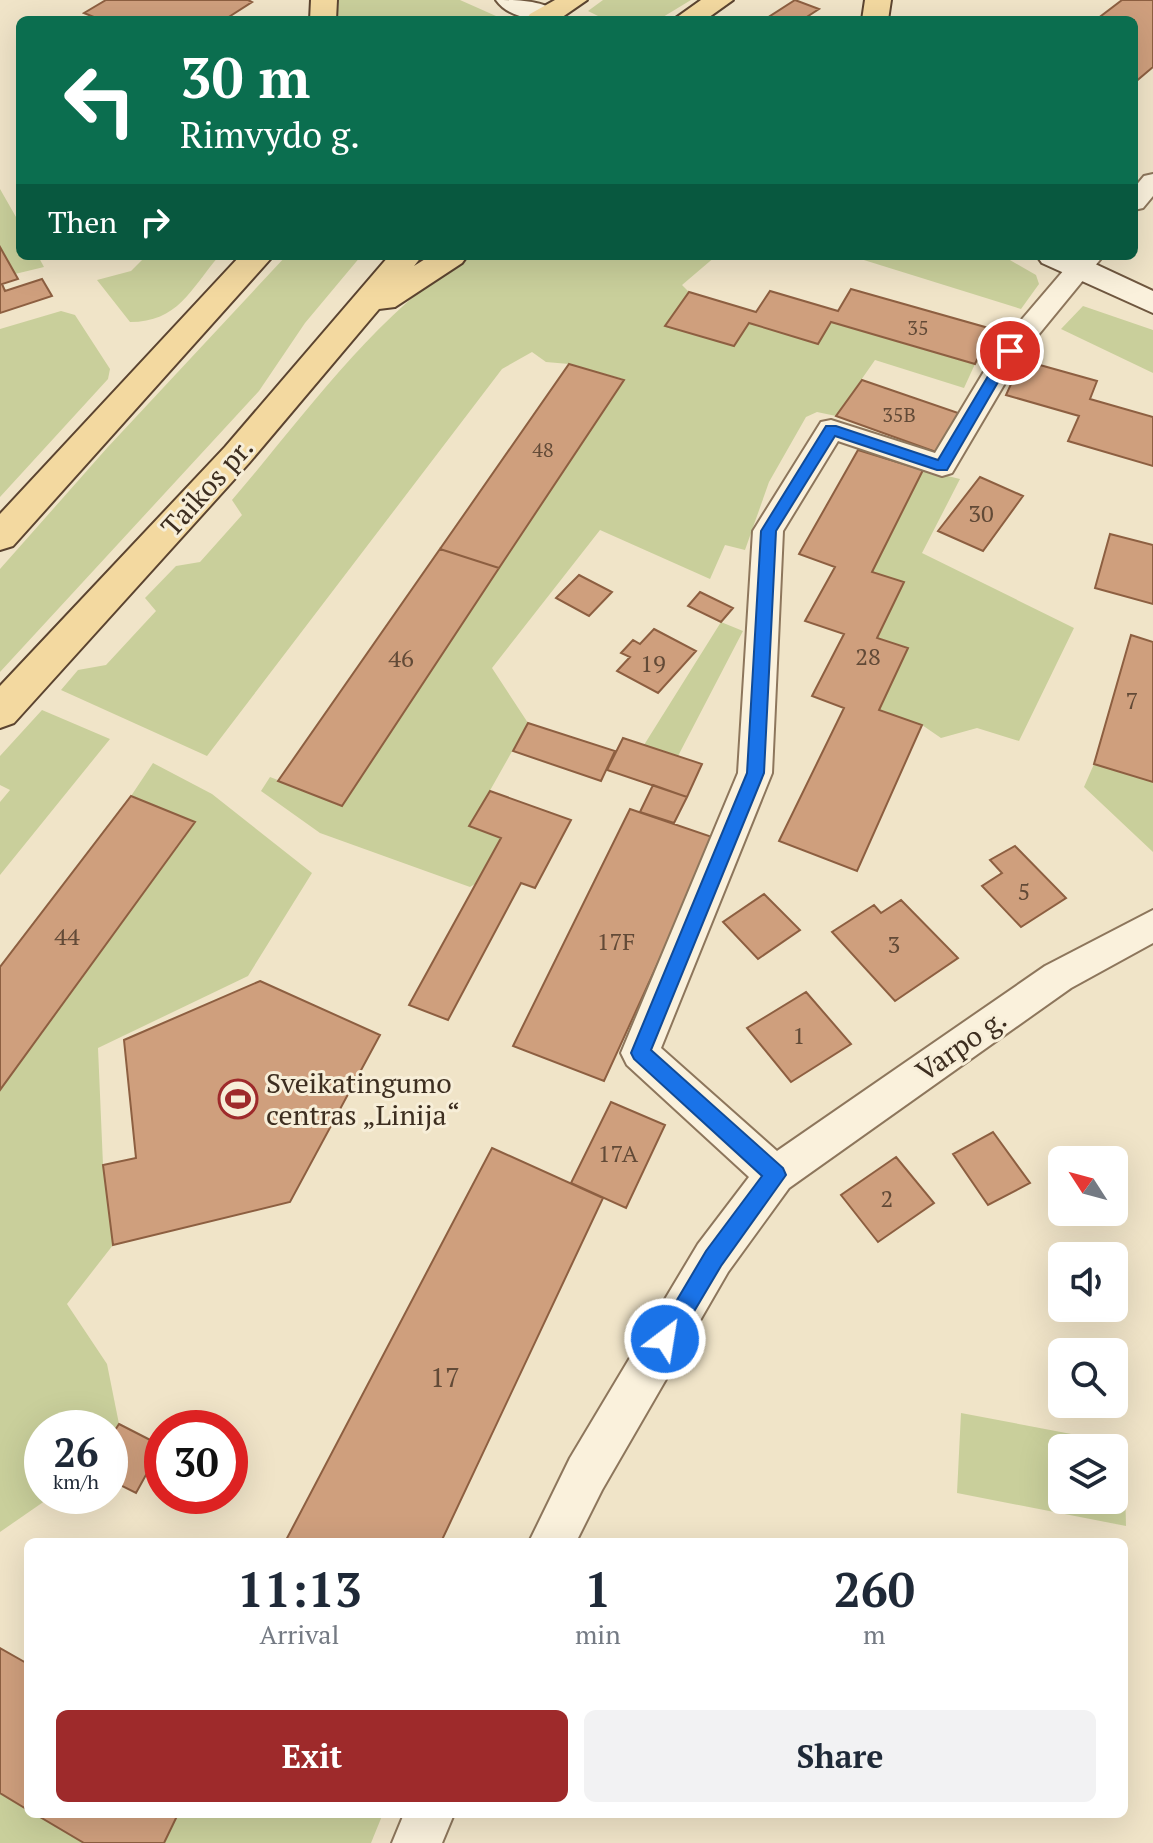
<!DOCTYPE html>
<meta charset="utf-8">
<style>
body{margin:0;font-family:"PT Serif",serif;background:#f2f2f3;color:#1f2937;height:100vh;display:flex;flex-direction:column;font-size:30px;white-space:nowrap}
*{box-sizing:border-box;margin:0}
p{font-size:26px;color:#747a83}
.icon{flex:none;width:44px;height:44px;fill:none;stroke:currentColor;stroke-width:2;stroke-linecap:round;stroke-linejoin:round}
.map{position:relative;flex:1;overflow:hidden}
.side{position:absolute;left:24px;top:1538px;width:1104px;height:280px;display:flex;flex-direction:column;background:#fff;border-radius:12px;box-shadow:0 8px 32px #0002}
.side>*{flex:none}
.hud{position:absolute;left:16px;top:16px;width:1122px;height:244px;border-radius:12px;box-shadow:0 8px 32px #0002;background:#0b6e4f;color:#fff;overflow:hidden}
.needle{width:52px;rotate:306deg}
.controls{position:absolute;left:1048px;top:1146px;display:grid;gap:16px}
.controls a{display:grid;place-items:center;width:80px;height:80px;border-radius:12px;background:#fff;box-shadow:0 8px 32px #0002;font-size:40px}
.speed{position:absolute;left:24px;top:1410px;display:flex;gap:16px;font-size:40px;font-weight:700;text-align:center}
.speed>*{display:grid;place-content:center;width:104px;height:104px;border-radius:50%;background:#fff;box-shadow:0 8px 32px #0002;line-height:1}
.speed small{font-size:20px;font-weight:400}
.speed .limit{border:12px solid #d22;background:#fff;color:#111}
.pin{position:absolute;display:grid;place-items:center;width:68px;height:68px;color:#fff;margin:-34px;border:4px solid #fff;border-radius:50%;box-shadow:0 2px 8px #0007}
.me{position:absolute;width:88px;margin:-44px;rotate:31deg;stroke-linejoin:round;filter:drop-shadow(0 0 6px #0008)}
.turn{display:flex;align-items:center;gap:28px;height:168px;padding:0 32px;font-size:36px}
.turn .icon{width:104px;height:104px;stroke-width:2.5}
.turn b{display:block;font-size:56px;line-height:68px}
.then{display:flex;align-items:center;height:76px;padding:0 32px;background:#0003;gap:16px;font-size:30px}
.eta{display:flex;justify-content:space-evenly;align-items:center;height:136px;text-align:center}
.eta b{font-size:48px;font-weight:800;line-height:56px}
.action{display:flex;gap:16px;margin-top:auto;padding:16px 32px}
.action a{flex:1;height:92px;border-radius:12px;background:#9e2a2b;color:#fff;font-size:32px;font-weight:800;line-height:92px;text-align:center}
.action a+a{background:#f2f2f3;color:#1f2937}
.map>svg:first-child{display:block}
.green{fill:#c9cf9b;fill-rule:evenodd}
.building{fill:#cf9f7d;stroke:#8d5f41;stroke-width:2}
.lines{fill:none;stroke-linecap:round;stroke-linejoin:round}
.street-casing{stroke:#8d765c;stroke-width:4}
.secondary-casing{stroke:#6f573f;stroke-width:4}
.primary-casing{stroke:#5b4430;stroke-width:4}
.street{fill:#faf1dc;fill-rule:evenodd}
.secondary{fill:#faf1dc;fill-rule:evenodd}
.primary{fill:#f3d9a0;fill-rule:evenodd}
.route{fill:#1a73e8;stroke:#114b97;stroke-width:2}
.labels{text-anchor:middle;stroke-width:6;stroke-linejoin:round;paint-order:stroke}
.far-number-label{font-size:20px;fill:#624a37}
.number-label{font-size:24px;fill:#624a37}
.street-label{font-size:28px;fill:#3d2e20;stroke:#f7eed8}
.poi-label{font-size:28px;fill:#3d2e20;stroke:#f7eed8;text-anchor:start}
.near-number-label{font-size:28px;fill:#624a37}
</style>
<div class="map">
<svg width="1153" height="1843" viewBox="0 0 1153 1843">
<rect width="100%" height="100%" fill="#f0e4c8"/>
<path class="green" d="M339 0H460L505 20H337Z
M603 0H691L658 20H606L588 11Z
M0 189 20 224V256H38L44 267 15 274 0 247Z
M146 256H219C190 290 178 322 130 322L97 280 131 271Z
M286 256H361L305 323 259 391 0 672V569L107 448Z
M467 256H716L682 285 689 292 665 326 734 346 749 323 818 343 831 322 975 364 964 388 875 360 836 416 817 412 806 417 769 482 745 550 725 545 710 579 600 530 492 668 528 723 470 826 501 838 475 884 470 887 320 833 261 791 270 777 343 805 623 379 569 364 546 362 532 352 502 369 207 756 61 690 78 670 106 665 156 611 145 598 176 566 200 562 242 515 232 500C305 415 372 318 467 256Z
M851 256H1003L1036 275 1039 284 1021 309Z
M1083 306 1153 330V373L1061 329Z
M61 311 75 315 110 369 108 379 0 497V329Z
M923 470 960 479 922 553 1074 628 1019 741 977 728 941 738 922 725 879 710 908 649 877 638 904 582 872 572Z
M721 622 743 631 678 756 644 745Z
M42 710 110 739 0 875V802L10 790 0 785V756Z
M153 763 212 794 312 873 248 976 98 1048 103 1165 113 1245 67 1304 107 1364 119 1424 110 1438V1428H42V1496H52L0 1532V1090L195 823 131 796Z
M1094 764 1153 782V852L1084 787Z
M961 1413 1124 1444 1126 1526 957 1493ZM1062 1448H1114V1500H1062Z
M0 1793 28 1810V1814H35L84 1843H0Z
M178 1814H377L382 1816 371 1843H164Z"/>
<path class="building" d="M106 0H248L252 2 224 20H101L84 13Z
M795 0 819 9 802 20H764Z
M1122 0H1153V67L1134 83V20H1111L1101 16Z
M0 247 18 279 2 284 5 291 42 279 52 296 0 313Z
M851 289 992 329 975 364 831 322 818 344 749 323 734 346 665 326 689 292 756 312 770 291 838 311Z
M1022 360 1097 381 1090 399 1153 417V466L1068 441 1079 416 1006 395Z
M569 364 624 380 499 568 440 549Z
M862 380 961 414 936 452 836 416Z
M858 450 923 470 872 572 904 582 877 638 908 648 879 710 922 725 857 871 779 841 844 708 812 696 844 634 805 621 835 567 799 554Z
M980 477 1023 496 983 551 938 531Z
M1110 534 1153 545V604L1095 588Z
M440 549 499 568 342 806 278 781Z
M579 575 612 592 589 616 556 598Z
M700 592 733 608 721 622 688 606Z
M654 629 696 651 658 693 617 671 630 657 621 653 633 640 640 644Z
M1131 635 1153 642V782L1094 764Z
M528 723 615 751 601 781 513 751Z
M623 738 702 764 687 797 607 770Z
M653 785 687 797 674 823 640 812Z
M490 791 571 820 535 888 521 883 448 1020 409 1005 501 838 469 826Z
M131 796 195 822 0 1090V967Z
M630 809 715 838 604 1081 513 1046Z
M1015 846 1066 898 1021 927 982 886 1002 873 990 860Z
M764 894 800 930 758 959 723 922Z
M901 900 958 958 895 1001 832 932 874 905 881 913Z
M260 981 380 1035 290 1202 113 1245 103 1165 136 1158 124 1040Z
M806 992 851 1044 791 1082 747 1028Z
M611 1102 665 1125 626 1208 571 1183Z
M993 1132 1030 1183 988 1205 953 1154Z
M492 1148 603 1198 441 1542H285Z
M896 1157 934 1203 878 1242 841 1195Z
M119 1424 162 1446 136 1493 110 1480V1438Z
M0 1648 28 1664V1810L0 1793Z
M35 1814H178L164 1843H84Z"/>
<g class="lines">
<g class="street-casing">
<path id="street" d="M1153 174V196L1143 208 1134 210V188L1144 176Z
M1076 256H1103L1021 356 952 473 942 476 838 441 783 531 772 773 661 1048 777 1151 1045 966 1153 910V943L1071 988 789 1188 728 1272 602 1490 576 1542H529L570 1458 698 1244 749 1177 627 1065 621 1053 738 773 753 531 821 422 831 420 935 453 1000 345Z
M404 1814H454L442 1843H392Z"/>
</g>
<g class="secondary-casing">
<path id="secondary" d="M496 0C519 0 551 0 565 20 542 20 511 21 496 0Z
M1037 256H1078L1153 291V313L1042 263Z"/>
</g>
<g class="primary-casing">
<path id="primary" d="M311 0H337L336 20H310Z
M555 0H587L558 20H526L530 14Z
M701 0H733L705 20H673Z
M865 0H891L888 20H862Z
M240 256H273L13 546 0 550V514Z
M389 256H422L414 266 430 256H467L462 263 395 307 379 309 249 463 14 723 0 728V686L225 447Z"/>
</g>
<use href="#street" class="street"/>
<use href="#secondary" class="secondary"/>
<use href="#primary" class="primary"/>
</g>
<path class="route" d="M1010 347 1016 351 947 470H937L835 436 776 531 764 773 651 1050 783 1168 786 1175 721 1266 673 1347 665 1350 658 1347 655 1339 658 1332 706 1251 762 1176 634 1059 631 1053 747 773 761 531 826 426H836L938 460 1003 351Z"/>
<defs>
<g id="stadium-ring" transform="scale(2)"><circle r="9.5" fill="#f7eed8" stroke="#9e2a2b" stroke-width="1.5"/><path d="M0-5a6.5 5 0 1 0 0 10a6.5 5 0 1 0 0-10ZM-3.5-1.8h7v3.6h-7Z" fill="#9e2a2b"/></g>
</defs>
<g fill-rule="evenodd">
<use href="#stadium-ring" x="238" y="1099"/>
</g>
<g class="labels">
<g class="far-number-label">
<text x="918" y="335">35</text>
<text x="899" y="422">35B</text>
<text x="543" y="457">48</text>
</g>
<g class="number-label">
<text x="981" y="522">30</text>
<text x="868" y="665">28</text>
<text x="401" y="667">46</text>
<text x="653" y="672">19</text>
<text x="1132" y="709">7</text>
<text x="1024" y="900">5</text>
<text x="67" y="945">44</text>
<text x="616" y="950">17F</text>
<text x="894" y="953">3</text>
<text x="799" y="1044">1</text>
<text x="618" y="1162">17A</text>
<text x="887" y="1207">2</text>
</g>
<g class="street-label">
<text transform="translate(207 487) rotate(-48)" y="10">Taikos pr.</text>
<text transform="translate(961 1045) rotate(-35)" y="10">Varpo g.</text>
</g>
<g class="poi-label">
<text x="266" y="1093">Sveikatingumo<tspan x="266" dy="32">centras „Linija“</tspan></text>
</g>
<g class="near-number-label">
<text x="445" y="1387">17</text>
</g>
</g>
</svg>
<div class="controls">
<a><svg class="needle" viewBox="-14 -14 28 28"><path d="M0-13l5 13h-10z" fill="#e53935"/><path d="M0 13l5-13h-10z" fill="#747a83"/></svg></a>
<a><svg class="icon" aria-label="sound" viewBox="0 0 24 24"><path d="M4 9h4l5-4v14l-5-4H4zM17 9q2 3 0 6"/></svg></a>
<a><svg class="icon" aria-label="search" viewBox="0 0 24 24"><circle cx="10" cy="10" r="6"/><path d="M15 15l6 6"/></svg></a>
<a><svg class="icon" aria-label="layers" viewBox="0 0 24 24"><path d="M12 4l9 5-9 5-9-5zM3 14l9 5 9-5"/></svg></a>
</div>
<div class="speed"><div>26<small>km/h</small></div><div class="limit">30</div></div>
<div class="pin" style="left:1010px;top:351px;background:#d93025"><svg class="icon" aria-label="arrive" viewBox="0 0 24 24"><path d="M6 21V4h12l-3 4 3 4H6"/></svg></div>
<svg class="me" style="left:665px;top:1339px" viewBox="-20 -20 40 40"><circle r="17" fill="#1a73e8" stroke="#fff" stroke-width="3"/><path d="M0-11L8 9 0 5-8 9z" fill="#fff"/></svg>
<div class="hud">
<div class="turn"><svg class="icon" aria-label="left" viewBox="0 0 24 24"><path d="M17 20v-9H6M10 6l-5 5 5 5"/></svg><div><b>30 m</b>Rimvydo g.</div></div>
<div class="then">Then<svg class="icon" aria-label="right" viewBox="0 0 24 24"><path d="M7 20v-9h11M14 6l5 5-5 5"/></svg></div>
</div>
<section class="side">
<div class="eta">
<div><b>11:13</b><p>Arrival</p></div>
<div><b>1</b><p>min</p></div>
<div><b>260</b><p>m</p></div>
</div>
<div class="action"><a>Exit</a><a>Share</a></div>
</section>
</div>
